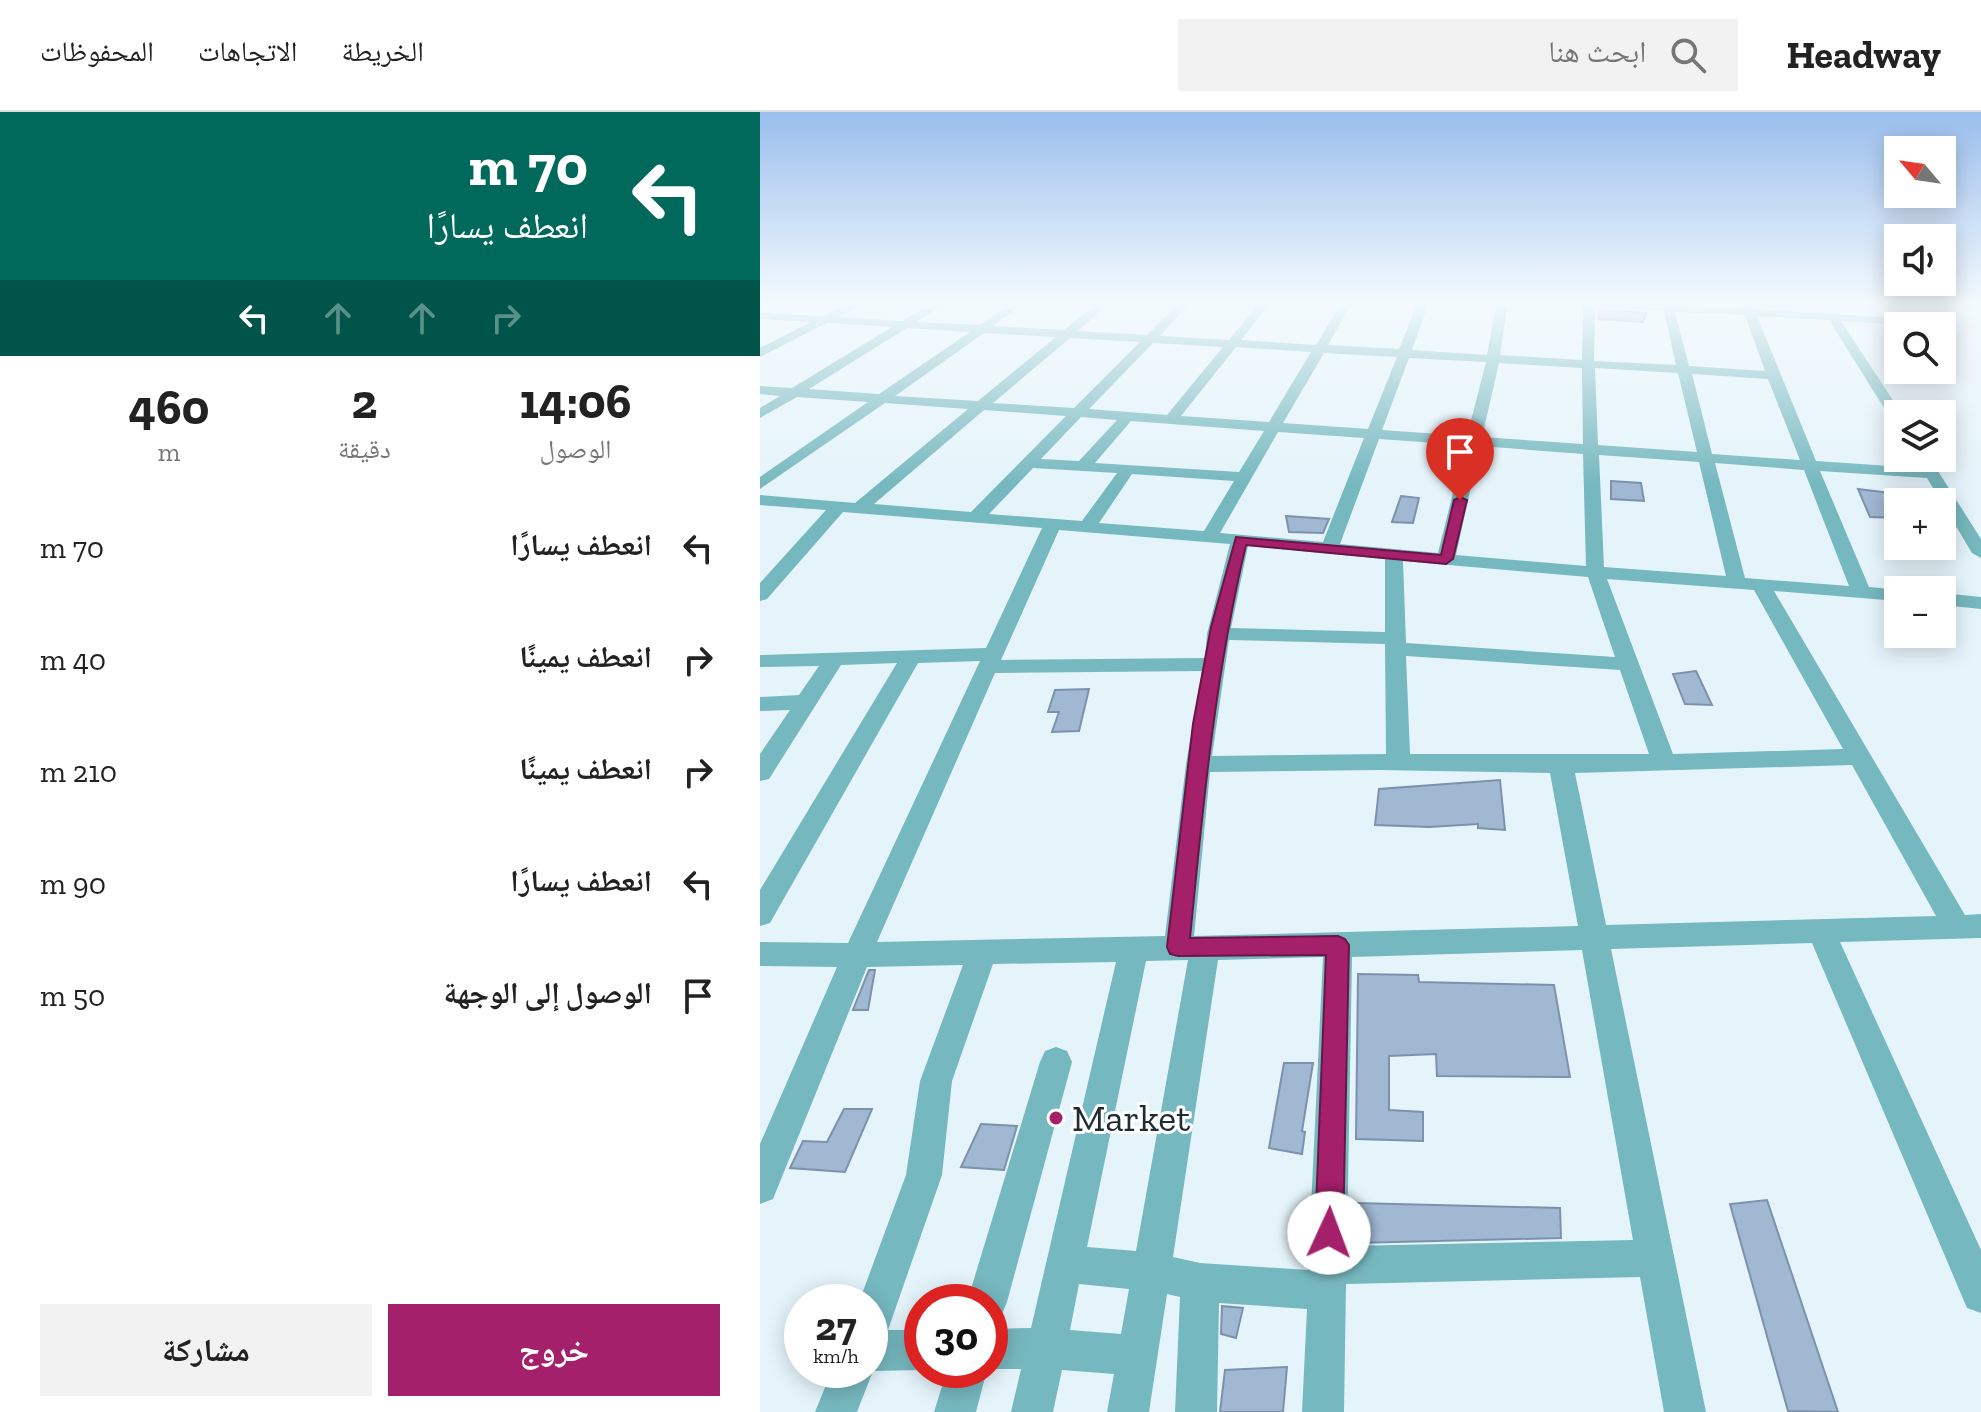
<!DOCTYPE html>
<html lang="ar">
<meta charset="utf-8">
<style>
body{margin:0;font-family:"Zilla Slab","Noto Naskh Arabic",serif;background:#f2f2f2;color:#222;direction:rtl;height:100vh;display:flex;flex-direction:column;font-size:30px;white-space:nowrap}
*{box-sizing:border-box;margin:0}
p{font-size:26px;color:#767676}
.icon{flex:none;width:44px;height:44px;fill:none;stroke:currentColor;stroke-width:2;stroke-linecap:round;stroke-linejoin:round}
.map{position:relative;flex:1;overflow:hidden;direction:ltr}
.sheet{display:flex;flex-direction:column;background:#fff;width:760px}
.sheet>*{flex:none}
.top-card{background:#00695c;color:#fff;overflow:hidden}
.needle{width:52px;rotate:299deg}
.fabs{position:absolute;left:1124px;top:24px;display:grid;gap:16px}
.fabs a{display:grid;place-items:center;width:72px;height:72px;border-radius:0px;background:#fff;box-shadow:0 4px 20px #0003;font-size:40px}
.speed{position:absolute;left:24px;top:1172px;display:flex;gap:16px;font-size:40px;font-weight:700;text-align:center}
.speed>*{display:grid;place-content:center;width:104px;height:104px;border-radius:50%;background:#fff;box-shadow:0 4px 20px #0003;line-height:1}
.speed small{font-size:20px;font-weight:400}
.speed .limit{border:12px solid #d22;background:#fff;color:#111}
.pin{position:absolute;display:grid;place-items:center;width:68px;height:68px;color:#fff;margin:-82px -34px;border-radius:50% 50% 50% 0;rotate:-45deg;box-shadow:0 0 8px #0007}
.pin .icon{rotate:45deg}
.me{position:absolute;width:88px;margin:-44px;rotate:2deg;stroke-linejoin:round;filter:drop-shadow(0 0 6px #0008)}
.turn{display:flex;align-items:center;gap:28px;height:168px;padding:0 40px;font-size:36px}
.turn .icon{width:104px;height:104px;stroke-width:2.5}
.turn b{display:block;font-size:56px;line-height:68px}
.lanes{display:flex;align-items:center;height:76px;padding:0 40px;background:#0003;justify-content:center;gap:40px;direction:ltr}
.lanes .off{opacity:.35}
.eta{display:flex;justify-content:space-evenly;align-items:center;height:136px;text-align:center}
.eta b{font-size:48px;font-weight:800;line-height:56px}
.button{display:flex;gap:16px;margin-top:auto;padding:16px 40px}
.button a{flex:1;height:92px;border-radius:0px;background:#a5206b;color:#fff;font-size:32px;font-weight:800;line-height:92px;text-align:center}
.button a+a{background:#f2f2f2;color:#222}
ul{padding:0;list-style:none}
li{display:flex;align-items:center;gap:24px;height:112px;padding:0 40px}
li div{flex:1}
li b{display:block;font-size:30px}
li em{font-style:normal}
header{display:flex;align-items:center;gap:48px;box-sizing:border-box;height:112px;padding:0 40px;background:#fff;border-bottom:2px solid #e0e0e0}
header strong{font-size:38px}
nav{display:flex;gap:44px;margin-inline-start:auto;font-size:28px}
.search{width:560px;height:72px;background:#f2f2f2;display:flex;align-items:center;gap:20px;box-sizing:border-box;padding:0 28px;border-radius:0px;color:#767676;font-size:30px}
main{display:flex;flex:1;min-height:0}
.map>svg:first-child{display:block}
.building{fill:#a1b8d3;stroke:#7c92ac;stroke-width:2}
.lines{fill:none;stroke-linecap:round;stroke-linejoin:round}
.minor{fill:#76b8bf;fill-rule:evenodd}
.route{fill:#a5206b;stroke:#6b1546;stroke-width:2}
.poi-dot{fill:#a5206b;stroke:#fff;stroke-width:3}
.labels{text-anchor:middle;stroke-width:6;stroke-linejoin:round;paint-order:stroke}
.near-poi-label{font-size:38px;fill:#1e2c33;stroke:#fff;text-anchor:start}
</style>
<header>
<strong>Headway</strong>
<div class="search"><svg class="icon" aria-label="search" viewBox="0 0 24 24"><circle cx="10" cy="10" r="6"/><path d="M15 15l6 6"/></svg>ابحث هنا</div>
<nav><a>الخريطة</a><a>الاتجاهات</a><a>المحفوظات</a></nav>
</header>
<main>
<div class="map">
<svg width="1221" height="1300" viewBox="0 0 1221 1300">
<rect width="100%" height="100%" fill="#e5f4fb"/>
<path class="building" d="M839 198 886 201 883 210 839 207Z
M851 369 881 371 884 389 851 387Z
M1098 377 1138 382V406L1110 405Z
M641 384 659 386 653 411 632 410Z
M526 404 569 407 563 421 529 420Z
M936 559 952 593 925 592 913 562Z
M329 577 319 619 292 620 299 600H288L295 578Z
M740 668 745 718 718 716V712L669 715 615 713 619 677Z
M109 858H115L108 898H93Z
M598 862 658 863 659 870 794 873 810 965 677 964 676 942 629 944V998L663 1000V1029L596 1027Z
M524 951H553L542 1019 545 1020 542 1042 509 1036Z
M84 997H112L85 1060 30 1056 43 1029 67 1030Z
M221 1012 257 1014 244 1058 201 1055Z
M1007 1088 1078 1300 1028 1299 970 1092Z
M595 1091 800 1096 801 1126 596 1131Z
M462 1194 483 1196 476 1226 461 1222Z
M527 1255 523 1300H460L465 1258Z"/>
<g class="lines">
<path class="minor" d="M92 190H106L79 205 142 209 174 190H186L157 210 219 213 253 190H265L233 214 304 218 338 190H350L318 219 387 223 420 190H431L400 224 469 228 500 190H511L481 228 556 233 582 190H592L568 233 639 237 658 190H669L652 238 727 243 737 190H748L740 243 822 248 823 195 802 193 797 190H912L913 193 983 196 981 190H991L994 197 1136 206 1138 208 1132 212 1081 209 1142 302H1138V311L1131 307 1069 208 997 204 1056 349 1160 356 1157 351 1159 348H1171L1221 427V446L1212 441 1167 366 1060 359 1109 475 1141 478H1138V489L1014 479 1205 803 1221 802V826L1080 830 1221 1138V1201L1207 1196 1052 831 851 837 946 1300H904L880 1165 586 1172 584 1300H542L547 1197 459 1191 457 1300H415L420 1185 407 1182 389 1300H347L354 1262 302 1258 293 1300H251L261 1257H230V1217L271 1216 356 850 233 852 192 969 182 1063 128 1218H162V1258L113 1259 97 1300H55L72 1258H110V1190H99L146 1063 160 969 203 853 107 855 13 1087 0 1092V1032L77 855 0 854V830L88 831 220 549 158 551 10 811 0 814V778L137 551 81 553 9 667 0 669V642L30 598 0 599V585L39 583 59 554 0 555V543L226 536 282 416 83 400 7 487 0 489V471L66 398 0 393V383L95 391 208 297 125 291 0 377V365L108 290 37 285 0 306V296L20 284 0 282V274L32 276 132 215 67 211 0 245V236L51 210 0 207V201L63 204ZM835 195 904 199 916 253 834 249ZM915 200 985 203 1005 259 929 254ZM147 216 210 220 119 282 49 277ZM224 221 296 225 218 289 135 284ZM310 226 380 230 314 296 233 291ZM393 231 463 235 407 303 329 297ZM476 235 551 240 509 310 421 304ZM564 241 637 245 608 317 523 311ZM649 246 726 250 707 324 622 318ZM739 251 822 256 823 332 722 325ZM835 256 918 261 937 340 838 333ZM932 262 1008 267 1040 348 952 342ZM224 298 306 304 211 400 114 392ZM321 305 357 308 319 349 281 347ZM371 309 504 319 479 360 335 351ZM518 320 604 326 563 430 460 421ZM619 327 705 333 678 441 580 432ZM720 334 823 342 826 454 696 443ZM839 343 939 350 966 464 844 455ZM955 351 1044 358 1089 474 985 466ZM273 356 357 361 322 409 229 402ZM372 362 474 369 444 419 339 411ZM299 418 470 432 447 522 445 546 241 548ZM488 434 625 447V520L471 516ZM643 449 828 465 855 545 646 531ZM847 467 994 478 1083 637 913 642ZM469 528 625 532 626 642 452 644ZM646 544 860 558 889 642H650ZM442 559 426 652 405 824 117 830 235 561ZM1092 653 1176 804 846 813 815 661ZM618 658 790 661 818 814 434 824 450 660ZM822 838 873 1128 587 1134 592 845ZM563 845 548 1158 440 1151 413 1145 458 848ZM428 848 376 1139 327 1135 386 849ZM319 1172 369 1177 361 1222 310 1218Z
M1182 481 1221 485V497L1182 493Z
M296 935 307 939 312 950 247 1190 241 1204 230 1208V1190H207L280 950 285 939Z
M187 1258H227L216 1300H174Z"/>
</g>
<linearGradient id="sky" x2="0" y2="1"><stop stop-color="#9abeed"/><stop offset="0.51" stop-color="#f3fafd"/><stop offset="1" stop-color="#f3fafd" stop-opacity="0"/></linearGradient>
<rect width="1221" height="372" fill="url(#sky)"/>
<path class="route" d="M700 385 707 388 693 447 686 452 486 433C455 563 443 693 430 826L578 824 585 827 589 833 583 1121 579 1131 569 1135 559 1131 555 1121 566 843 418 844 410 842 407 835 433 612 451 515 476 425 681 443 694 388Z"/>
<circle class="poi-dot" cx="296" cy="1006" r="8"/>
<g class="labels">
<g class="near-poi-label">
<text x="312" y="1019">Market</text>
</g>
</g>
</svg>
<div class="fabs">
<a><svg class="needle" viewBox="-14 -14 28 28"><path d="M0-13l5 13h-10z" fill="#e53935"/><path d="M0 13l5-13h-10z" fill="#767676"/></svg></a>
<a><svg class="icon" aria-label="sound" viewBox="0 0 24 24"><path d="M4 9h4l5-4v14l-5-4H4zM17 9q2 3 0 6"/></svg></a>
<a><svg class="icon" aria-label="search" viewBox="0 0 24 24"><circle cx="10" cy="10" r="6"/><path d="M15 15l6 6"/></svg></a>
<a><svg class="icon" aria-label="layers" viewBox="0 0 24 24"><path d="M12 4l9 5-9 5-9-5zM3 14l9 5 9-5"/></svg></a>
<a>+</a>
<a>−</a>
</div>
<div class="speed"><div>27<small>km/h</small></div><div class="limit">30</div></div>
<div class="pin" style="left:700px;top:388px;background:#d93025"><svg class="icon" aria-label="arrive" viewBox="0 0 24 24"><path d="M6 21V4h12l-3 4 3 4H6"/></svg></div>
<svg class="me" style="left:569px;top:1121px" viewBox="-20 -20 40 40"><circle r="19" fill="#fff"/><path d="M0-13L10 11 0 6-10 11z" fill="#a5206b"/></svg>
</div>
<section class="sheet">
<div class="top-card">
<div class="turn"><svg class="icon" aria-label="left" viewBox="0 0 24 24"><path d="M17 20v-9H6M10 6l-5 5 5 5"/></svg><div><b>70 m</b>انعطف يسارًا</div></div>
<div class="lanes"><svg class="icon" aria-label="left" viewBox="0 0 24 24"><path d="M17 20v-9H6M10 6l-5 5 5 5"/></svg><svg class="icon off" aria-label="ahead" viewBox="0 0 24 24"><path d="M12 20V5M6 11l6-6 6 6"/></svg><svg class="icon off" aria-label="ahead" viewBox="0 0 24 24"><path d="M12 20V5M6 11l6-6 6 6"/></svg><svg class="icon off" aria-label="right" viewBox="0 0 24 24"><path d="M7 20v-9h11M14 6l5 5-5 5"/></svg></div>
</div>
<div class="eta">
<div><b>14:06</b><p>الوصول</p></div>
<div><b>2</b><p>دقيقة</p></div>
<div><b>460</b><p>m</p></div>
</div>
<ul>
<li><svg class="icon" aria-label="left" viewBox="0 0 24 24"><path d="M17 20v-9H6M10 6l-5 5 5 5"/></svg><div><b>انعطف يسارًا</b></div><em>70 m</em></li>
<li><svg class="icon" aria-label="right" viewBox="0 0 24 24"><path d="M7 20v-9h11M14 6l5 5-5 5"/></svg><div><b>انعطف يمينًا</b></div><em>40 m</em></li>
<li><svg class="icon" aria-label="right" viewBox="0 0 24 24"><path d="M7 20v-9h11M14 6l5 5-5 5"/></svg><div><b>انعطف يمينًا</b></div><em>210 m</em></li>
<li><svg class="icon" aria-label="left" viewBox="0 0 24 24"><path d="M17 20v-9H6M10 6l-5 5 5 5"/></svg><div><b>انعطف يسارًا</b></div><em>90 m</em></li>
<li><svg class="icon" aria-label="arrive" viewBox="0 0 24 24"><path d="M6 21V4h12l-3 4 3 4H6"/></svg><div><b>الوصول إلى الوجهة</b></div><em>50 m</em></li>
</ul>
<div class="button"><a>خروج</a><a>مشاركة</a></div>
</section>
</main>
